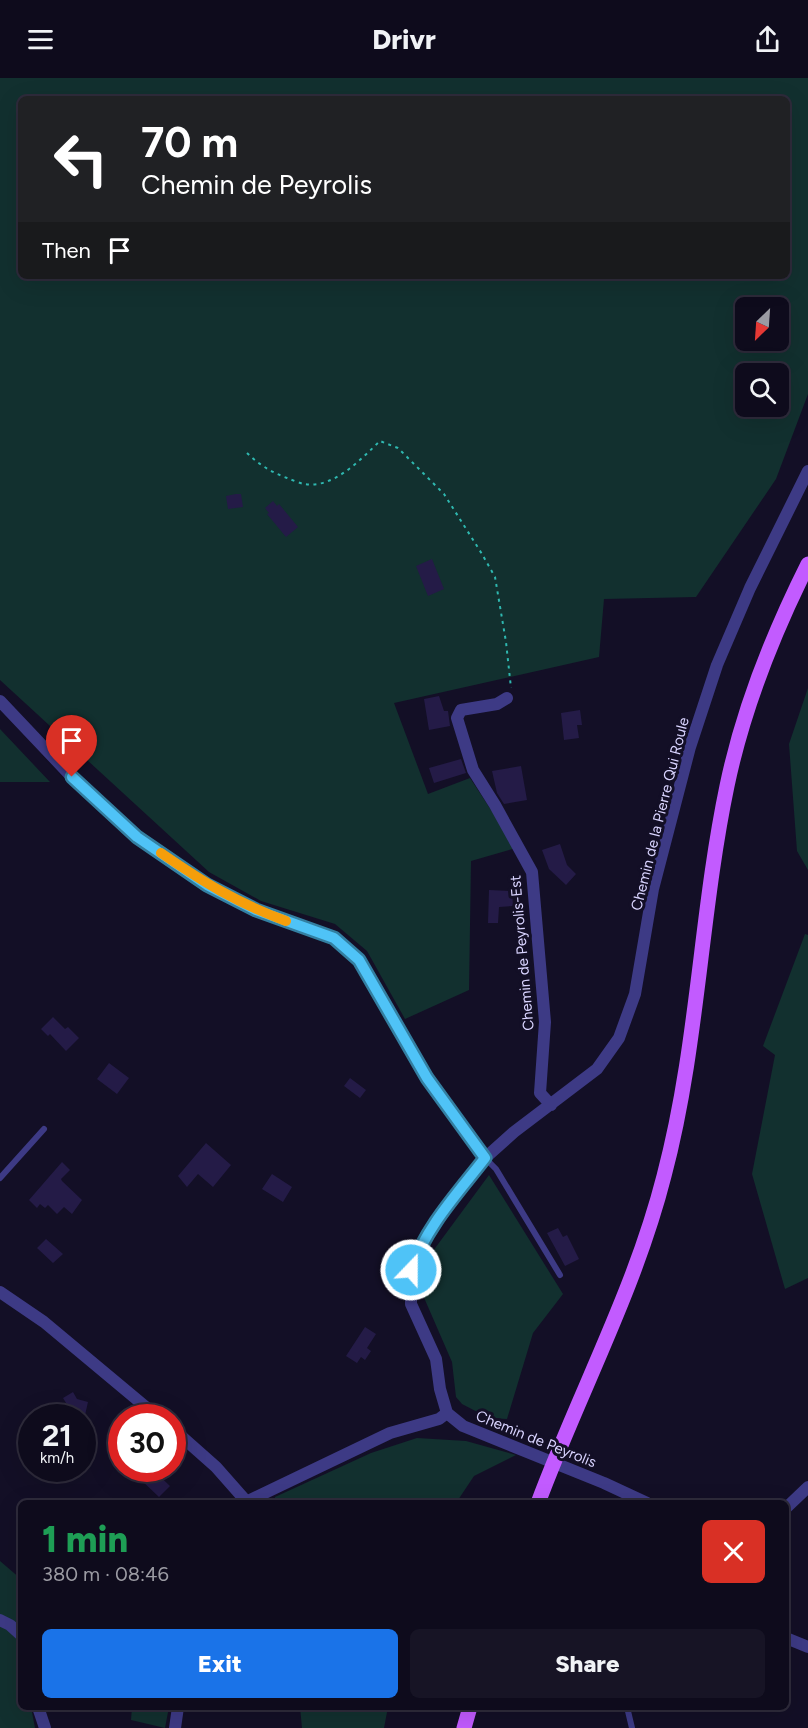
<!DOCTYPE html>
<meta charset="utf-8">
<style>
body{margin:0;font-family:Figtree,sans-serif;background:#171425;color:#f1f3f6;height:100vh;display:flex;flex-direction:column;font-size:22px;white-space:nowrap}
*{box-sizing:border-box;margin:0}
p{font-size:20px;color:#9b9ba3}
.icon{flex:none;width:33px;height:33px;fill:none;stroke:currentColor;stroke-width:2;stroke-linecap:round;stroke-linejoin:round}
.map{position:relative;flex:1;overflow:hidden}
.panel{position:absolute;left:18px;top:1422px;width:771px;height:210px;display:flex;flex-direction:column;background:#0e0b1c;border-radius:9px;box-shadow:0 6px 24px #0002,0 0 0 2px #2e2b3b}
.panel>*{flex:none}
.guide{position:absolute;left:18px;top:18px;width:772px;height:183px;border-radius:9px;box-shadow:0 6px 24px #0002,0 0 0 2px #2e2b3b;background:#202124;color:#fff;overflow:hidden}
.needle{width:39px;rotate:205deg}
.fabs{position:absolute;left:735px;top:219px;display:grid;gap:12px}
.fabs a{display:grid;place-items:center;width:54px;height:54px;border-radius:9px;background:#0e0b1c;box-shadow:0 6px 24px #0002,0 0 0 2px #2e2b3b;font-size:30px}
.speed{position:absolute;left:18px;top:1326px;display:flex;gap:12px;font-size:30px;font-weight:700;text-align:center}
.speed>*{display:grid;place-content:center;width:78px;height:78px;border-radius:50%;background:#0e0b1c;box-shadow:0 6px 24px #0002,0 0 0 2px #2e2b3b;line-height:1}
.speed small{font-size:15px;font-weight:400}
.speed .limit{border:9px solid #d22;background:#fff;color:#111}
.pin{position:absolute;display:grid;place-items:center;width:51px;height:51px;color:#fff;margin:-62px -26px;border-radius:50% 50% 50% 0;rotate:-45deg;box-shadow:0 0 6px #0007}
.pin .icon{rotate:45deg}
.me{position:absolute;width:66px;margin:-33px;rotate:22deg;stroke-linejoin:round;filter:drop-shadow(0 0 4px #0008)}
.turn{display:flex;align-items:center;gap:21px;height:126px;padding:0 24px;font-size:27px}
.turn .icon{width:78px;height:78px;stroke-width:2.5}
.turn b{display:block;font-size:42px;line-height:51px}
.then{display:flex;align-items:center;height:57px;padding:0 24px;background:#0003;gap:12px;font-size:22px}
.round{display:grid;place-items:center;flex:none;width:63px;height:63px;border-radius:9px;background:#171425}
.summary{display:flex;align-items:center;justify-content:space-between;height:102px;padding:0 24px}
h1{font-size:36px;font-weight:800;line-height:45px;color:#1e9e55}
.action{display:flex;gap:12px;margin-top:auto;padding:12px 24px}
.action a{flex:1;height:69px;border-radius:9px;background:#1a73e8;color:#fff;font-size:24px;font-weight:800;line-height:69px;text-align:center}
.action a+a{background:#171425;color:#f1f3f6}
header{display:flex;justify-content:space-between;align-items:center;height:78px;padding:0 24px;background:#0e0b1c;font-size:27px;font-weight:800}
.map>svg:first-child{display:block}
.green{fill:#12302f;fill-rule:evenodd}
.building{fill:#241b47}
.lines{fill:none;stroke-linecap:round;stroke-linejoin:round}
.path{stroke:#2fb8b0;stroke-width:2;stroke-dasharray:3 4.5;stroke-linecap:butt}
.lane{stroke:#3d3a85;stroke-width:6}
.street{stroke:#3d3a85;stroke-width:12}
.primary{stroke:#c25bff;stroke-width:15}
.route-casing{stroke:#337fa1;stroke-width:15}
.route{stroke:#4fc3f7;stroke-width:10}
.slow{stroke:#f59e0b;stroke-width:10}
.labels{text-anchor:middle;stroke-width:6;stroke-linejoin:round;paint-order:stroke}
.street-label{font-size:15px;fill:#d9d4ff;stroke:#130f26}
</style>
<header><svg class="icon" aria-label="menu" viewBox="0 0 24 24"><path d="M4 6h16M4 12h16M4 18h16"/></svg>Drivr<svg class="icon" aria-label="share" viewBox="0 0 24 24"><path d="M12 15V3M7 8l5-5 5 5M5 13v7h14v-7"/></svg></header>
<div class="map">
<svg width="808" height="1650" viewBox="0 0 808 1650">
<rect width="100%" height="100%" fill="#130f26"/>
<path class="green" d="M0 0H808V316L776 401 696 519 604 521 599 579 394 625 428 716 470 700 516 770 471 783 469 912 405 941 367 873 335 846 261 823 209 794 0 602ZM21 21H788V198H21ZM746 230H778V262H746ZM746 296H778V328H746Z
M808 610V792L797 773 789 666Z
M0 651 50 704H0Z
M805 856 808 857V1200L785 1211 752 1096 775 977 763 968Z
M489 1097 563 1216 533 1255 507 1341 489 1340 462 1326 456 1319 452 1284 422 1215 433 1173Z
M417 1360 466 1363 516 1377 474 1398 456 1425H274L275 1419 371 1375Z
M0 1483 21 1501V1629H31L35 1650H0Z
M132 1629H169L165 1650 131 1642Z
M300 1629H388L384 1650H302Z"/>
<path class="building" d="M236 416H241L243 429 228 431 226 418Z
M273 423 277 428 279 426 298 449 286 459 267 436 269 435 265 430Z
M432 481 444 511 428 518 416 488Z
M439 618 444 633H448L450 648 429 652 424 621Z
M580 632 582 647H577L579 660 564 662 561 635Z
M461 681 466 695 434 705 429 690Z
M521 688 527 722 504 726 497 715 492 693Z
M560 766 567 787 576 796 566 807 549 791 542 772Z
M489 812 512 813 513 828 499 829 498 845H488Z
M53 939 65 951 68 949 79 960 66 973 50 956 48 958 41 951Z
M109 985 129 1000 117 1016 97 1001Z
M350 1000 366 1012 360 1020 344 1008Z
M206 1065 231 1087 213 1109 198 1096 187 1109 178 1098Z
M62 1084 70 1092 61 1101 62 1103 82 1122 72 1136 64 1129 57 1136 48 1127 45 1130 40 1126 37 1130 29 1122Z
M272 1096 292 1109 283 1124 262 1111Z
M558 1150 563 1159 567 1157 579 1181 565 1188 547 1155Z
M46 1161 63 1176 53 1185 37 1170Z
M365 1249 376 1256 367 1270 371 1273 365 1282 361 1279 357 1285 346 1278Z
M73 1314 77 1321 88 1324 85 1337 71 1333 63 1320Z
M148 1390H151L170 1408 159 1419 139 1400Z"/>
<g class="lines">
<path class="path" d="M247 375C258 386 271 394 287 400 292 402 299 405 304 406 334 411 361 381 380 363L398 370 444 416 482 476 495 499 506 564 511 610"/>
<path class="lane" d="M485 1080 496 1091 560 1197
M0 1100 44 1051
M627 1629 632 1650"/>
<path class="street" d="M507 620 497 626 461 632 457 640 473 692 495 727 532 794 545 944 540 1015 551 1027
M0 623 72 699 137 759 207 807 256 832 334 860 359 882 427 1000 485 1080
M0 1214 44 1244 159 1340
M172 1350 216 1389 246 1423
M244 1425 390 1355 439 1341 447 1335
M647 1425 604 1405 463 1348 447 1335 440 1311 436 1281 411 1226V1192L419 1171 434 1145 485 1080 514 1054 597 991 619 960 635 916 653 811 690 669 717 587 750 510 808 393
M786 1430 808 1409
M0 1542 10 1547 21 1557
M786 1560 808 1569
M38 1629 45 1650
M175 1650 178 1629"/>
<path class="primary" d="M538 1425C579 1315 635 1212 664 1098 698 970 700 837 727 708 743 631 773 556 808 486
M464 1650 470 1629"/>
</g>
<g class="lines">
<g class="route-casing">
<path id="route" d="M72 699 137 759 207 807 256 832 334 860 359 882 427 1000 485 1080C457 1116 426 1149 411 1192"/>
</g>
<use href="#route" class="route"/>
<path class="slow" d="M161 775C203 804 237 825 286 843"/>
</g>
<g class="labels">
<g class="street-label">
<text transform="translate(660 736) rotate(-76)" y="5">Chemin de la Pierre Qui Roule</text>
<text transform="translate(522 875) rotate(-95)" y="5">Chemin de Peyrolis-Est</text>
<text transform="translate(536 1361) rotate(22)" y="5">Chemin de Peyrolis</text>
</g>
</g>
</svg>
<div class="fabs">
<a><svg class="needle" viewBox="-14 -14 28 28"><path d="M0-13l5 13h-10z" fill="#e53935"/><path d="M0 13l5-13h-10z" fill="#9b9ba3"/></svg></a>
<a><svg class="icon" aria-label="search" viewBox="0 0 24 24"><circle cx="10" cy="10" r="6"/><path d="M15 15l6 6"/></svg></a>
</div>
<div class="speed"><div>21<small>km/h</small></div><div class="limit">30</div></div>
<div class="pin" style="left:72px;top:699px;background:#d93025"><svg class="icon" aria-label="arrive" viewBox="0 0 24 24"><path d="M6 21V4h12l-3 4 3 4H6"/></svg></div>
<svg class="me" style="left:411px;top:1192px" viewBox="-20 -20 40 40"><circle r="17" fill="#4fc3f7" stroke="#fff" stroke-width="3"/><path d="M0-11L8 9 0 5-8 9z" fill="#fff"/></svg>
<div class="guide">
<div class="turn"><svg class="icon" aria-label="left" viewBox="0 0 24 24"><path d="M17 20v-9H6M10 6l-5 5 5 5"/></svg><div><b>70 m</b>Chemin de Peyrolis</div></div>
<div class="then">Then<svg class="icon" aria-label="arrive" viewBox="0 0 24 24"><path d="M6 21V4h12l-3 4 3 4H6"/></svg></div>
</div>
<section class="panel">
<div class="summary"><div><h1>1 min</h1><p>380 m · 08:46</p></div><a class="round" style="background:#d93025;color:#fff"><svg class="icon" aria-label="close" viewBox="0 0 24 24"><path d="M6 6l12 12M18 6L6 18"/></svg></a></div>
<div class="action"><a>Exit</a><a>Share</a></div>
</section>
</div>
